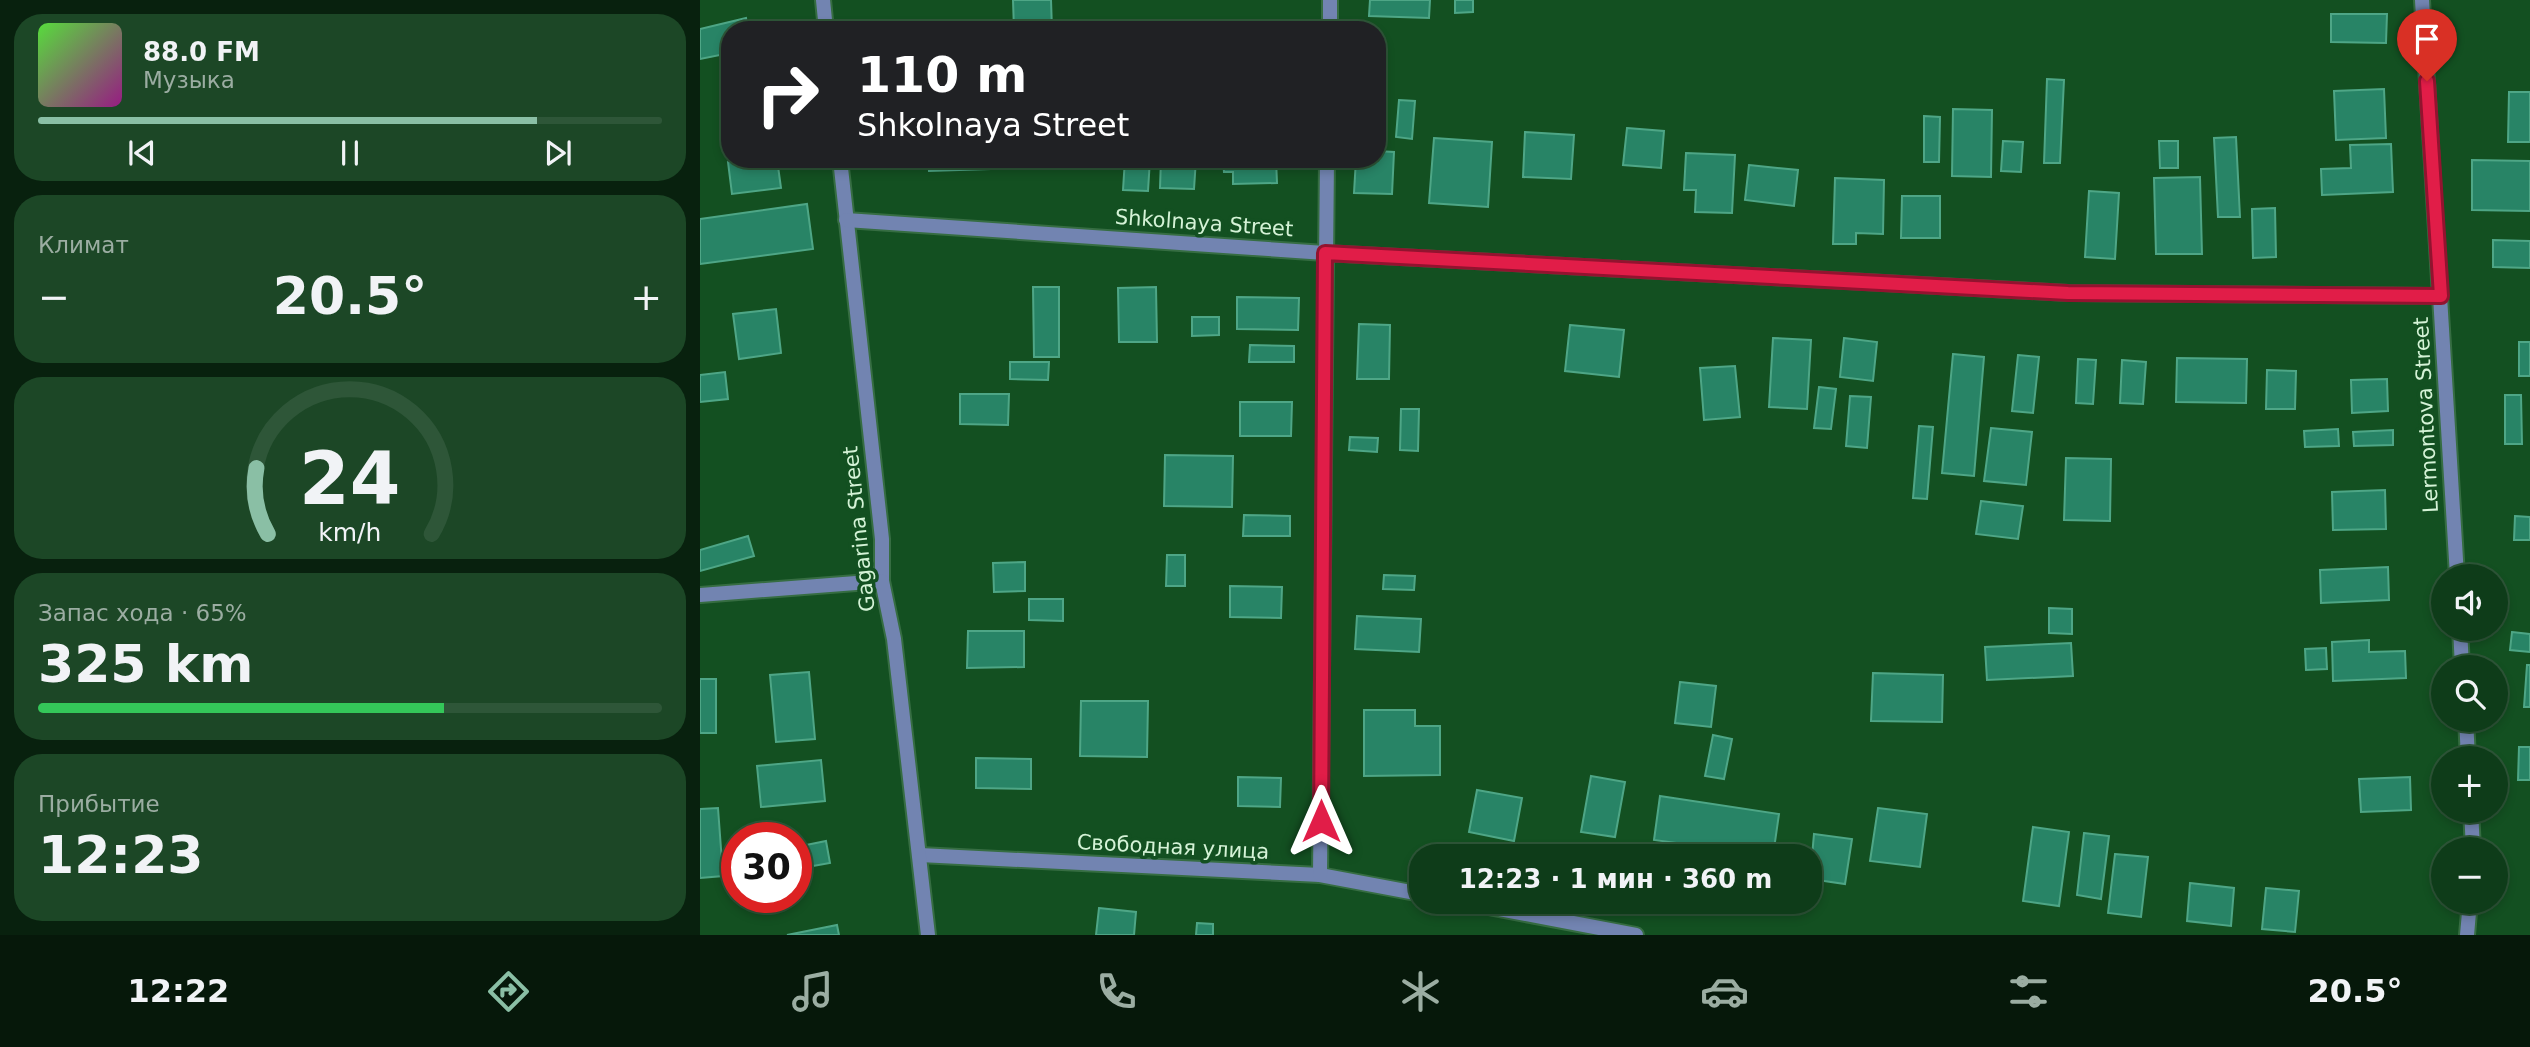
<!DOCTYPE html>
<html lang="ru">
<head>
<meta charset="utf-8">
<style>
  body { margin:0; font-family:"DejaVu Sans",sans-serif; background:#1c4726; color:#f1f3f6; height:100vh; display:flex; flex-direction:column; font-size:26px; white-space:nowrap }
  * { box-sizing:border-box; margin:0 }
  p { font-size:23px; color:#9bada2 }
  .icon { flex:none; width:38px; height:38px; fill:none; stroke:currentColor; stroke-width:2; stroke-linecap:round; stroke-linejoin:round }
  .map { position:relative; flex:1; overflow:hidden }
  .side { display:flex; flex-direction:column; gap:14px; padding:14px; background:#08210e; width:700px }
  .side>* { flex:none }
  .guide { position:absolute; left:21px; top:21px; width:665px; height:147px; border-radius:28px; box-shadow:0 4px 10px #0003,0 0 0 2px #2e5638; background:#202124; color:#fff; overflow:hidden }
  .buttons { position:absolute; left:1731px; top:564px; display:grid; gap:14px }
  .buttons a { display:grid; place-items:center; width:77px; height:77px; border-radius:50%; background:#0e3c19; box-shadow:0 4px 10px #0003,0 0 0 2px #2e5638; font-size:35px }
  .speed { position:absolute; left:21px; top:822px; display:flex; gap:14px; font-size:35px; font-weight:700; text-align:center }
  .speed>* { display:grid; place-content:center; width:91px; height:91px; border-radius:50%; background:#0e3c19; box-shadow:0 4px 10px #0003,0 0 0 2px #2e5638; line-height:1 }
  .speed .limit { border:10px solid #d22; background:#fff; color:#111 }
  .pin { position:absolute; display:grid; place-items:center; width:60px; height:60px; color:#fff; margin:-72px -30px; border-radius:50% 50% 50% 0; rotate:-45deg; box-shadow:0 0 7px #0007 }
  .pin .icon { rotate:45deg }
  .me { position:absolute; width:77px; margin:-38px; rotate:0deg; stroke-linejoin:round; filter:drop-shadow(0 0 5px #0008) }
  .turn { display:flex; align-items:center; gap:24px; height:147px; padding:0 21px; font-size:32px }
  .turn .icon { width:91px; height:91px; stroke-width:2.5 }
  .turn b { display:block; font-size:49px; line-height:60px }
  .big { font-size:52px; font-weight:700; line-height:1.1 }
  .side .card { flex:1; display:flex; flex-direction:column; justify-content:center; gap:10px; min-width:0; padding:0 24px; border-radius:28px; background:#1c4726 }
  .side .dial { align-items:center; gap:0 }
  .dial svg { height:182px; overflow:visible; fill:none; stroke:#2e5638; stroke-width:7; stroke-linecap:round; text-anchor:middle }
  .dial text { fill:#f1f3f6; stroke:none }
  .song { display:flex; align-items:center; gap:21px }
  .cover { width:84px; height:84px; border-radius:10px; background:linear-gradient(135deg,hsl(110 70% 55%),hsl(310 70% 35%)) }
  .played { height:7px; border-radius:4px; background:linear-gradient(90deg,#8abfa5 80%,#2e5638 80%) }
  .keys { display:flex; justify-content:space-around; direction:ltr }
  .heat { display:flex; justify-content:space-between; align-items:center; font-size:38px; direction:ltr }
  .charge { height:10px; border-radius:5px; background:linear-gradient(90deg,#34c759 65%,#2e5638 0) }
  .trip { position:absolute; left:709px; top:844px; width:413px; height:70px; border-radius:28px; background:#0e3c19; box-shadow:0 4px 10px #0003,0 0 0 2px #2e5638; font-weight:700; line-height:70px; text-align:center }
  .dock { display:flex; height:112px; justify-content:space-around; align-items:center; background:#06180a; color:#9bada2 }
  .dock .icon { width:49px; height:49px }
  .dock .on { color:#8abfa5 }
  .dock b { font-size:32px; color:#f1f3f6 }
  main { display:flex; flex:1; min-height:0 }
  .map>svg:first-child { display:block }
  .building { fill:#288466; stroke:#4ea686; stroke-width:2 }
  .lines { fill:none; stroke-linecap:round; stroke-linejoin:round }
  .minor-casing { stroke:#366d42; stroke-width:18 }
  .tertiary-casing { stroke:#366d42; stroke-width:18 }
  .minor { stroke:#7284b1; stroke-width:14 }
  .tertiary { stroke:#7284b1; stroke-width:14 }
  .route-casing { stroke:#92132f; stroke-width:18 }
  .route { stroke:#e11d48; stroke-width:12 }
  .labels { text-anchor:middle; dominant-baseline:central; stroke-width:7; stroke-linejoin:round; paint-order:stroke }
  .street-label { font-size:21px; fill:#d5f3d7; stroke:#135021 }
</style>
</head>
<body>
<main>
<section class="side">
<div class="card">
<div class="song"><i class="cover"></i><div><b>88.0 FM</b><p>Музыка</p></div></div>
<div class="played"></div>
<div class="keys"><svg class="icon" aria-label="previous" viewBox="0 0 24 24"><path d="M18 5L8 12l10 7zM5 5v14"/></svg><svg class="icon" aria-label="pause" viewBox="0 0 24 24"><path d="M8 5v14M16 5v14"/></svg><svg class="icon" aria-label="next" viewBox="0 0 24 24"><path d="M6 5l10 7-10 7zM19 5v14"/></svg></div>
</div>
<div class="card"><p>Климат</p>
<div class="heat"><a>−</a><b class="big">20.5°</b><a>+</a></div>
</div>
<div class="card dial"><svg viewBox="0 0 100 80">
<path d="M14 69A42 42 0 1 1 86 69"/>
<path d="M14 69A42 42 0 0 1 9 40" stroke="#8abfa5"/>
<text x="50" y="56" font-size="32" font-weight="700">24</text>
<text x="50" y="72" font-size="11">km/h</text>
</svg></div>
<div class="card"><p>Запас хода · 65%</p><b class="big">325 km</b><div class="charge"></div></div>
<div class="card"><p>Прибытие</p><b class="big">12:23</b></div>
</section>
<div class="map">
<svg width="1830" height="935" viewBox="0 0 1830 935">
  <rect width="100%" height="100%" fill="#135021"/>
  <g class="building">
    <path d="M313 0H351L352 30H314Z"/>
    <path d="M670 0H730L729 18 669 16Z"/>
    <path d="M755 0H773V12L755 13Z"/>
    <path d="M1631 14H1687L1686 43 1631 42Z"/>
    <path d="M46 18 48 30H30V53L0 59V29Z"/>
    <path d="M1347 79 1364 80 1360 163H1344Z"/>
    <path d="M1684 89 1686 138 1636 140 1634 91Z"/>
    <path d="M1809 92H1830V142H1808Z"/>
    <path d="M699 100 715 101 712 139 696 137Z"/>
    <path d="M1253 109 1292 110 1291 177 1252 176Z"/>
    <path d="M1224 116 1240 117 1239 162H1224Z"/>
    <path d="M927 128 964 131 961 168 923 165Z"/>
    <path d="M825 132 874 135 871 179 823 177Z"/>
    <path d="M1536 137 1540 217H1518L1514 138Z"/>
    <path d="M734 138 792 142 788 207 729 203Z"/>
    <path d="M1303 141 1323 142 1321 172 1301 171Z"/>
    <path d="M1459 141H1478V168H1460Z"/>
    <path d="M1691 144 1693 192 1622 195 1621 169 1651 168 1650 145Z"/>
    <path d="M677 151 694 152 692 194 654 193 656 159H677Z"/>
    <path d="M986 153 1035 155 1032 213 995 212 996 190H984Z"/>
    <path d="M46 159H77L81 188 32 194 28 162Z"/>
    <path d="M228 159H289L290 169 229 171Z"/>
    <path d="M425 159H450L448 191 423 190Z"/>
    <path d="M461 159H496L494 189 460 188Z"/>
    <path d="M523 159H576L577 183 533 184V172H524Z"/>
    <path d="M1772 160 1830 161V211L1772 210Z"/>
    <path d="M1049 165 1098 170 1094 206 1045 200Z"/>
    <path d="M1500 177 1502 254H1456L1454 178Z"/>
    <path d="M1135 178 1184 180 1183 234 1156 233V244H1133Z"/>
    <path d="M1389 191 1419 193 1415 259 1385 257Z"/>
    <path d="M1202 196H1240V238H1201Z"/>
    <path d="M107 204 113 249 0 264V219Z"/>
    <path d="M1575 208 1576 257 1553 258 1552 209Z"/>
    <path d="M1793 240 1830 241V268L1793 267Z"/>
    <path d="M333 287H359V357H334Z"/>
    <path d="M456 287 457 342H419L418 288Z"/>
    <path d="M537 297 599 298 598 330 537 329Z"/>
    <path d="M76 309 81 353 39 359 33 314Z"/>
    <path d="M492 317H519V335L492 336Z"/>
    <path d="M659 324 690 325 689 379H657Z"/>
    <path d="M870 325 924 330 919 377 865 371Z"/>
    <path d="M1073 338 1111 340 1107 409 1069 407Z"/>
    <path d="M1144 338 1177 342 1173 381 1140 377Z"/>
    <rect x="1819" y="342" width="11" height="34"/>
    <path d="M550 345 594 346V362H549Z"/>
    <path d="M1253 354 1284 357 1274 476 1242 473Z"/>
    <path d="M1318 355 1339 357 1333 413 1312 411Z"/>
    <path d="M1477 358 1547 359 1546 403 1476 402Z"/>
    <path d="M1378 359 1396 360 1393 404 1376 403Z"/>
    <path d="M1422 360 1446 362 1443 404 1420 403Z"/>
    <path d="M310 362H349L348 380 310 379Z"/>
    <path d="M1035 366 1040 417 1004 420 1000 368Z"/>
    <path d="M1567 370 1596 371 1595 409H1566Z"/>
    <path d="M25 372 28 399 0 402V375Z"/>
    <path d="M1687 379 1688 411 1652 413 1651 380Z"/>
    <path d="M1119 387 1136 389 1131 429 1114 428Z"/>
    <path d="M260 394H309L308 425 260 424Z"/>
    <path d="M1805 395H1821L1822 444H1805Z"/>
    <path d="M1150 396 1171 397 1167 448 1146 446Z"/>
    <path d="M540 402H592L591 436H540Z"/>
    <path d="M701 409H719L718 451 700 450Z"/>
    <path d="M1219 426 1233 427 1227 499 1213 498Z"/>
    <path d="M1291 428 1332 432 1326 485 1284 481Z"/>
    <path d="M1638 429 1639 446 1605 447 1604 431Z"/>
    <path d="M1693 430V445L1654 446 1653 432Z"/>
    <path d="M650 437 678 438 677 452 649 450Z"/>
    <path d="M465 455 533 456 532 507 464 506Z"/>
    <path d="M1366 458 1411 459 1410 521 1364 520Z"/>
    <path d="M1685 490 1686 529 1633 530 1632 492Z"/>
    <path d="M1281 501 1323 506 1318 539 1276 534Z"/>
    <path d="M544 515 590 516V536H543Z"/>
    <path d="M1815 516 1830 517V540H1814Z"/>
    <path d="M48 536 54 556 0 571V550Z"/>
    <path d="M467 555H485V586H466Z"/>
    <path d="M325 562V591L294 592 293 563Z"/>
    <path d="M1688 567 1689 600 1621 603 1620 570Z"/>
    <path d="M684 575 715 576 714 590 683 589Z"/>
    <path d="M530 586 582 587 581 618 530 617Z"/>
    <path d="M329 599H363V621L329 620Z"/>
    <path d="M1349 608 1372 609V634L1349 633Z"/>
    <path d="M657 616 721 619 719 652 655 649Z"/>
    <path d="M268 631H324V667L267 668Z"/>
    <path d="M1812 632 1830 634V652L1810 650Z"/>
    <path d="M1669 640V652L1705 651 1706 678 1633 681 1632 642Z"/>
    <path d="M1371 643 1373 676 1287 680 1285 647Z"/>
    <path d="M1626 648 1627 669 1606 670 1605 649Z"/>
    <path d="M1827 665H1830V707H1824Z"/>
    <path d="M109 672 115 739 76 742 70 675Z"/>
    <path d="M1173 673 1243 675 1242 722 1171 721Z"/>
    <rect x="0" y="679" width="16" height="54"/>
    <path d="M980 682 1016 686 1011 727 975 723Z"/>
    <path d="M381 701H448L447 757 380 756Z"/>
    <path d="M664 710H715V726H740V775L664 776Z"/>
    <path d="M1013 735 1032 739 1024 779 1005 776Z"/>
    <path d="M1819 747H1830V780H1818Z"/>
    <path d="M276 758 331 759V789L276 788Z"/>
    <path d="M121 760 125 801 61 807 57 766Z"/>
    <path d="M891 776 925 782 915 837 881 832Z"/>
    <path d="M538 777 581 778 580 807 538 806Z"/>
    <path d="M1710 777 1711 810 1661 812 1659 779Z"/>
    <path d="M777 790 822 798 814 841 769 832Z"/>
    <path d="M960 796 1079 814 1073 856 954 840Z"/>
    <path d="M18 808 23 876 0 878V809Z"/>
    <path d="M1178 808 1227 814 1220 867 1170 861Z"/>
    <path d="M1333 827 1369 832 1359 906 1323 901Z"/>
    <path d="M1384 833 1409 836 1401 899 1377 895Z"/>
    <path d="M1114 834 1152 839 1145 884 1110 879Z"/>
    <path d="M126 841 130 863 96 869V847Z"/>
    <path d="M1415 854 1448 857 1441 917 1408 913Z"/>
    <path d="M1490 883 1534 888 1531 926 1487 921Z"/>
    <path d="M1566 888 1599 891 1595 932 1562 929Z"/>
    <path d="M399 908 436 912 434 935H396Z"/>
    <path d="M497 923 513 924V935H496Z"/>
    <path d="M137 925 139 935H87Z"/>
  </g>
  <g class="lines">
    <defs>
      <g id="minor">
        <path d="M123 0 126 30"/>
        <path d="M1722 0 1757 576"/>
        <path d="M630 30V0"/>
        <path d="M140 159 182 539V581"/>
        <path d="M146 220 625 253 1369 293 1740 296"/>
        <path d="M1760 628 1762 667"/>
        <path d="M1766 719 1768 758"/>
        <path d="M1771 810 1773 849"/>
        <path d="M220 855 620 875 721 894"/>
        <path d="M620 875 627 159"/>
        <path d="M757 901 936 935"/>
        <path d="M1767 935 1770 901"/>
      </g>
      <path id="tertiary" d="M0 595 182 581 194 639 228 935"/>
    </defs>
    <use href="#minor" class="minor-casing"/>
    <use href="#tertiary" class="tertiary-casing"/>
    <use href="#minor" class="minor"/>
    <use href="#tertiary" class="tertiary"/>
  </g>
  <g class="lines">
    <defs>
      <path id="route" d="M621 821 625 253 1368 293 1741 296 1727 81"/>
    </defs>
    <use href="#route" class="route-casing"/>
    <use href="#route" class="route"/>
  </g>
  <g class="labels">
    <g class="street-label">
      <text transform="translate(504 223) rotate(4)">Shkolnaya Street</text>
      <text transform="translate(1726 415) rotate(-93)">Lermontova Street</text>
      <text transform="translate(159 529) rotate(-96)">Gagarina Street</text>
      <text transform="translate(473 847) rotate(3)">Свободная улица</text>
    </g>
  </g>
</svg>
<div class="buttons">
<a><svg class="icon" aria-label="sound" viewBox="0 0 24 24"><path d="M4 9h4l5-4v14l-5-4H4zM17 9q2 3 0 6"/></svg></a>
<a><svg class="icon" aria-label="search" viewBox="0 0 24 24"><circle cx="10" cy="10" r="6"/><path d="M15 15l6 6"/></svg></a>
<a>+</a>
<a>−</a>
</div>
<div class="speed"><div class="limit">30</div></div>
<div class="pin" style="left:1727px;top:81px;background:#d93025"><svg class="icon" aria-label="arrive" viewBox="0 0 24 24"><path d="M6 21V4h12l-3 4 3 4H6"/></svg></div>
<svg class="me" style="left:621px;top:821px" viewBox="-20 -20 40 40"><path d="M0-17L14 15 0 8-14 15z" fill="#e11d48" stroke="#fff" stroke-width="4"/></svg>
<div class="trip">12:23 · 1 мин · 360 m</div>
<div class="guide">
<div class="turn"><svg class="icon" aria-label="right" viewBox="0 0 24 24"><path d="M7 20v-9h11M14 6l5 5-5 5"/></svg><div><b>110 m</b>Shkolnaya Street</div></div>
</div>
</div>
</main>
<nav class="dock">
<b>12:22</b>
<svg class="icon on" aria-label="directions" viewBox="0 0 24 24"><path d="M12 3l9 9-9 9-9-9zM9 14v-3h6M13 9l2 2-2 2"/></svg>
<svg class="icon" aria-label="music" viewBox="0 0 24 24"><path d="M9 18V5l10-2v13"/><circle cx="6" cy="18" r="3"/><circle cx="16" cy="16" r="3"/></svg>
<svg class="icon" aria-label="phone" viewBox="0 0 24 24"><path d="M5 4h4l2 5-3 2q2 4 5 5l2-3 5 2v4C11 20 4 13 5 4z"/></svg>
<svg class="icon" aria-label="climate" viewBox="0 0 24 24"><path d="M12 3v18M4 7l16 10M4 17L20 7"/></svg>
<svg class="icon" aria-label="car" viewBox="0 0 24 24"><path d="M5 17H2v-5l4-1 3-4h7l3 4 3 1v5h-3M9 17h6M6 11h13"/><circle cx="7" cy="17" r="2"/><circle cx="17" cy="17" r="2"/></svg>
<svg class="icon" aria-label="filters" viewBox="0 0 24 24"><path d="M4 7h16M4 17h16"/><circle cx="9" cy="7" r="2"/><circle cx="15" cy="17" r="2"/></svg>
<b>20.5°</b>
</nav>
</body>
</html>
